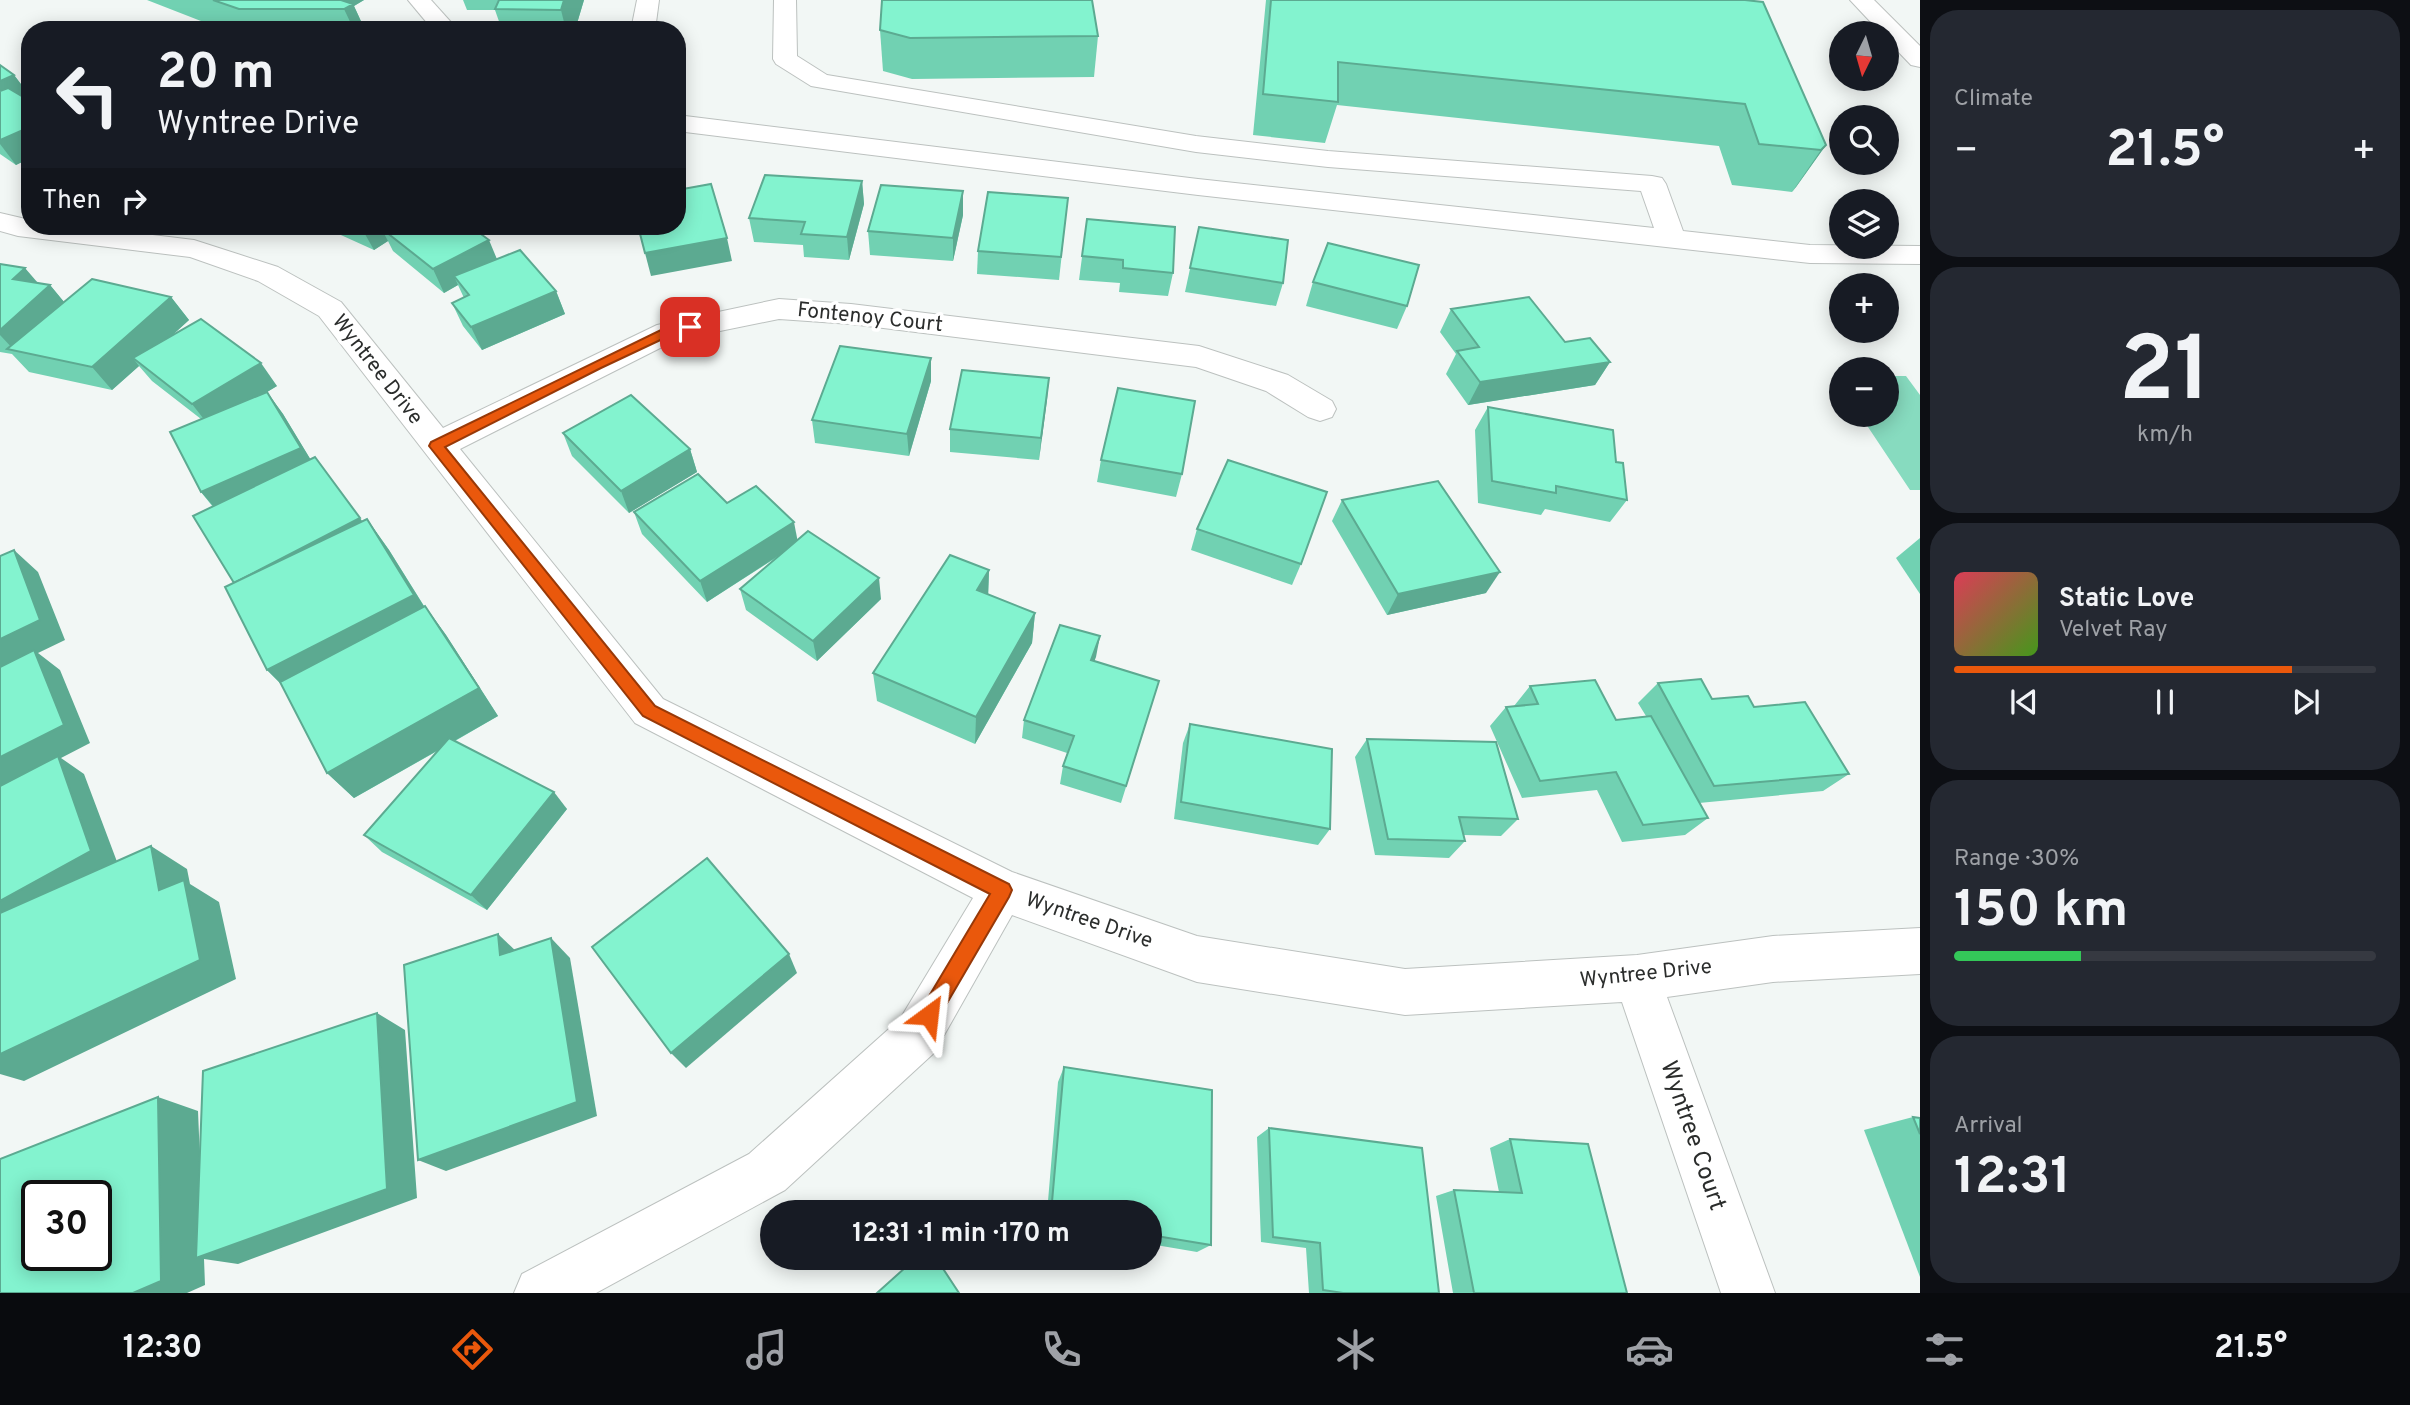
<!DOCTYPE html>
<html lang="en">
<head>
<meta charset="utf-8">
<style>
  body { margin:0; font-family:Overpass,sans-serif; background:#242831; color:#f1f3f6; height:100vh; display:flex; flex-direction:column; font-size:26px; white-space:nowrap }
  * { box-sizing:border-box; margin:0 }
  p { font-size:23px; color:#9ea1a6 }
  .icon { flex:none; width:38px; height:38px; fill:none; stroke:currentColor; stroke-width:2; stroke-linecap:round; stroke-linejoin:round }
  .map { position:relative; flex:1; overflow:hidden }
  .details { display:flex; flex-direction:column; gap:10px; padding:10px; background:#0d0f14; width:490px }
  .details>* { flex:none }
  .guide { position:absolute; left:21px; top:21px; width:665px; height:214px; border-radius:28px; box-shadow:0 4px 18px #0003; background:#171b24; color:#f1f3f6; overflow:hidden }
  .needle { width:46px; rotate:185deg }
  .fabs { position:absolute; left:1829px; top:21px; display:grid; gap:14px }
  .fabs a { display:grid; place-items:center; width:70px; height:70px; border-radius:50%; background:#171b24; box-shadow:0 4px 18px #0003; font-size:35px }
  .speed { position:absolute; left:21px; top:1180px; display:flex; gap:14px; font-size:35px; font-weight:700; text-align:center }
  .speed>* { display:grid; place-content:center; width:91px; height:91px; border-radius:50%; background:#171b24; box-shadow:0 4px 18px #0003; line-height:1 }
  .speed .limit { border:4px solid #111; border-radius:10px; background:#fff; color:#111 }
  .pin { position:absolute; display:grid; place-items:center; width:60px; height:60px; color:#fff; margin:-30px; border-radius:14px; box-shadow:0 4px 10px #0006 }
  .me { position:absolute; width:77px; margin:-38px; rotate:30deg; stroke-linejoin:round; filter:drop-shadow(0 0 5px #0008) }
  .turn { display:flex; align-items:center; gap:24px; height:147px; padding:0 21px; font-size:32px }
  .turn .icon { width:91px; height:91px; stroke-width:2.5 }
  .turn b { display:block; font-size:49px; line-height:60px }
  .then { display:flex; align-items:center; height:66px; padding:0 21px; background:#0003; gap:14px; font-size:26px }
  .big { font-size:52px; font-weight:700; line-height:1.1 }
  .details .card { flex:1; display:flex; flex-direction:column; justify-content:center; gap:10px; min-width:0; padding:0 24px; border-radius:28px; background:#242831 }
  .details .dial { align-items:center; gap:0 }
  .dial b { font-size:91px; line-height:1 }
  .song { display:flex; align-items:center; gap:21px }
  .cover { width:84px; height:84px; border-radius:10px; background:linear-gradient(135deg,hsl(350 70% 55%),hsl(100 70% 35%)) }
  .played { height:7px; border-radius:4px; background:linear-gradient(90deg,#ea580c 80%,#363941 80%) }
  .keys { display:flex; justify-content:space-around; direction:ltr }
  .heat { display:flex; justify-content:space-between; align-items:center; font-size:38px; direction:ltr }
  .charge { height:10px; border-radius:5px; background:linear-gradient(90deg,#34c759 30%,#363941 0) }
  .trip { position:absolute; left:760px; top:1200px; width:402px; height:70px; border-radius:35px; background:#171b24; box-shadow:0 4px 18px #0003; font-weight:700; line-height:70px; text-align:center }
  .menu { display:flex; height:112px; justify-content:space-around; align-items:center; background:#090b0e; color:#9ea1a6 }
  .menu .icon { width:49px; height:49px }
  .menu .selected { color:#ea580c }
  .menu b { font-size:32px; color:#f1f3f6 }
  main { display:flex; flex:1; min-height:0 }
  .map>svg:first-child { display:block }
  .green { fill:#87dbbf }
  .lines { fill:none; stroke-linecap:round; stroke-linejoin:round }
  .minor-casing { stroke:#bcc1bf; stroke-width:2 }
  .minor { fill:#fff; fill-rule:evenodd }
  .wall { fill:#71d1b2 }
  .shaded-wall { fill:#5caa91 }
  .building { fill:#83f3cf; stroke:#5caa91; stroke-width:2; fill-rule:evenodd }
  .route { fill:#ea580c; stroke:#983908; stroke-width:2 }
  .labels { text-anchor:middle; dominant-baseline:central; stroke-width:7; stroke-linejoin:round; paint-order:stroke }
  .street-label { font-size:21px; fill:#2b2d2c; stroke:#fff }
  .near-street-label { font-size:24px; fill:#2b2d2c; stroke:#fff }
</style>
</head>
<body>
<main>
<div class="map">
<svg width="1920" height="1293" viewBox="0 0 1920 1293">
  <rect width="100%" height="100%" fill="#f2f7f5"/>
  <path class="green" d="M1887 376H1906L1920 395V490H1910L1860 415H1886Z"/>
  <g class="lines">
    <defs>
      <g id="minor">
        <path d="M408 0H431L458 30H433Z"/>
        <path d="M637 0H659L655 30H631Z"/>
        <path d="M774 0H796L797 56 827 75 1196 136 1328 151 1652 176 1662 178 1666 184 1683 231 1810 245 1920 246V264L1810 263 1198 195 677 131V115L1198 179 1654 228 1641 191 1328 167 1196 152 811 86 776 64 773 59Z"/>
        <path d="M1850 0H1874L1920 46V67L1911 65 1886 39V33H1881Z"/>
        <path d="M0 213 30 220V226H78L194 240 278 267 341 302 443 428 657 325 779 299 851 304 1199 346 1288 375 1332 401 1336 409 1332 417 1320 421 1308 417 1266 391 1196 367 851 324 779 319 676 340 460 449 663 699 1012 872 1197 936 1405 969 1637 955 1773 936 1920 928V974L1773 982 1667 997 1775 1293H1721L1622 1002 1405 1015 1197 982 1012 915 934 1053 785 1190 596 1293H514L522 1274 749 1154 900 1019 973 898 635 723 319 316 258 281 190 257 18 236 0 231Z"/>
      </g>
    </defs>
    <use href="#minor" class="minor-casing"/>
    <use href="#minor" class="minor"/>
  </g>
  <g class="wall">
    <path d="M147 0H364L354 6 365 30H224Z"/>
    <path d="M463 0H584L575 30H502L495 10H467Z"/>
    <path d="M1266 0H1745L1826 145 1796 187 1792 192 1732 185 1719 146 1337 105 1325 143 1253 135Z"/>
    <path d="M880 30 1098 36 1094 77 912 79 883 71Z"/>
    <path d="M0 65 14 75 30 96V99L28 100 30 101V158L16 165 0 154Z"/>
    <path d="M862 181 864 204 849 260 804 257 803 245 754 242 749 218Z"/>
    <path d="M1068 198 1059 280 977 274 978 251Z"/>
    <path d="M963 215 953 261 870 255 868 231Z"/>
    <path d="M1087 219 1173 273 1168 296 1119 292 1120 283 1079 280Z"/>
    <path d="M321 226H470L497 259 556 291 565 314 482 350 463 326 452 303 464 298 458 285 444 293 393 251 388 241 374 250Z"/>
    <path d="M1199 227 1283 283 1276 306 1185 292Z"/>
    <path d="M0 264 38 283 50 285 64 302 171 297 189 320 171 336 277 386 267 392 283 414 310 459 362 522 367 519 389 550 424 606H425L446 635 498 716 455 741 567 809 487 910 382 852 364 835 439 750 354 798 327 773 281 684 267 670 234 583 213 507 201 492V419L152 381 139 366 112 390 29 372 12 354 0 352Z"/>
    <path d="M1313 282 1407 306 1397 329 1306 306Z"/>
    <path d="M1451 309 1565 342 1610 362 1595 385 1468 405 1446 374 1456 354 1440 332Z"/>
    <path d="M931 358V381L909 456 815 443 812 420Z"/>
    <path d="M1049 378 1039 460 950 452V429Z"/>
    <path d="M1488 407 1616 462 1627 500 1610 522 1545 509 1541 515 1478 503 1475 430Z"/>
    <path d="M563 433 690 449 697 472 629 513 572 456Z"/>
    <path d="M1101 460 1182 474 1176 497 1097 482Z"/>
    <path d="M1342 500 1486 593 1387 615 1332 521Z"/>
    <path d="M727 503 797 540 881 599 817 661 746 610 740 589 779 556 707 602 642 534 634 512Z"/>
    <path d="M1197 529 1301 564 1292 585 1191 550Z"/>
    <path d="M1920 538V594L1896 558Z"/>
    <path d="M989 570 988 595 1035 613 1032 643 975 744 877 701 873 673Z"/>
    <path d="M1100 636 1094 661 1159 681 1121 803 1060 784 1063 766 1067 753 1022 738 1024 720Z"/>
    <path d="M1658 683 1712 699 1754 707 1849 774 1823 791 1699 803 1708 818 1685 835 1622 842 1597 790 1522 798 1490 726 1506 707 1514 706 1530 686 1616 720 1646 716 1638 703Z"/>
    <path d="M1190 724 1330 829 1318 845 1174 819 1183 743Z"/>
    <path d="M1367 739 1518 819 1501 836 1464 835 1465 841 1449 858 1375 855 1355 757Z"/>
    <path d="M1064 1067 1211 1245 1197 1252 1150 1244V1213H1047L1058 1082Z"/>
    <path d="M1913 1117 1920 1118V1277L1864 1130Z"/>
    <path d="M1269 1128 1439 1293H1309L1306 1248 1261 1242 1257 1137Z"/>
    <path d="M1510 1139 1627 1293H1453L1436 1196 1454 1190 1499 1192 1490 1148Z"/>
  </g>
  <g class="shaded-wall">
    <path d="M315 0H364L354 6 365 30H354L344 9Z"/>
    <path d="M564 0H584L575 30H566L561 10Z"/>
    <path d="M14 75 30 96V99L0 111V81Z"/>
    <path d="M30 127V158L16 165 0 144V140Z"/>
    <path d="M1826 145 1796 187 1792 192 1821 150Z"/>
    <path d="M862 181 864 204 849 260 847 237Z"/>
    <path d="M963 191V215L953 261V238Z"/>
    <path d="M363 226H411L381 228 388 241 374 250 361 227Z"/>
    <path d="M727 238 732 261 651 276 645 253Z"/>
    <path d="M489 240 499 264 454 276 458 285 444 293 433 269Z"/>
    <path d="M25 268 44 290 50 285 69 308 15 351 0 335V330L13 279Z"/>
    <path d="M556 291 565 314 482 350 471 327Z"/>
    <path d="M171 297 189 320 141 364 133 358 139 366 112 390 92 367Z"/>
    <path d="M931 358V381L909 456 907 434Z"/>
    <path d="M1610 362 1595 385 1468 405 1480 382Z"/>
    <path d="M261 363 277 386 267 392 283 414 317 470 220 514 201 492 210 427 192 404Z"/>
    <path d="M1049 378 1047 400 1039 460 1041 438Z"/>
    <path d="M690 449 697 472 629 513 621 491Z"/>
    <path d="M360 518 375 540 234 583Z"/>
    <path d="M367 519 389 550 435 624 295 698 267 670Z"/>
    <path d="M794 522 798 543 707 602 700 581Z"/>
    <path d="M14 550 38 572 65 640 38 653 60 670 90 743 61 758 84 774 119 867 0 927V639Z"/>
    <path d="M989 570 988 600 977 590Z"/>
    <path d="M1500 572 1486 593 1387 615 1398 594Z"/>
    <path d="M879 578 881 599 817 661 813 641Z"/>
    <path d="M425 606 446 635 498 716 354 798 327 773Z"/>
    <path d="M1035 613 1032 643 975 744 976 717Z"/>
    <path d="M1100 636 1096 657 1087 680 1091 660Z"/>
    <path d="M554 792 567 809 487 910 471 895Z"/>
    <path d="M151 846 187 869 190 884 219 902 236 979 24 1081 0 1074V1054L159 890Z"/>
    <path d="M498 934 519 954 500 955Z"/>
    <path d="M551 938 570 958 597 1116 446 1171 418 1160Z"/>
    <path d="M789 954 797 973 686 1068 671 1053Z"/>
    <path d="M377 1013 405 1030 417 1198 238 1264 204 1259 205 1285 187 1293H133L158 1097 198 1111 204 1256Z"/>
  </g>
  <g class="building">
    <path d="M213 0H341L353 4 344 9H239Z"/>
    <path d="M499 0H564L561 10 495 9Z"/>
    <path d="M882 0H1092L1098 36 910 38 880 30Z"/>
    <path d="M1271 0H1745L1763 2 1826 145 1821 150 1759 144 1745 104 1338 62V102L1263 94Z"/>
    <path d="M0 65 14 75 0 81Z"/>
    <path d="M8 88 30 101V127L0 140V91Z"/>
    <path d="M765 175 862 181 847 237 801 234 805 222 749 218Z"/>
    <path d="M711 184 727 238 645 253 638 226H677V190Z"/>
    <path d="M881 185 963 191 953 238 868 231Z"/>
    <path d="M988 192 1068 198 1061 257 978 251Z"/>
    <path d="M1087 219 1175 227 1173 273 1123 268V260L1082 256Z"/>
    <path d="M384 226H470L489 240 433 269 381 228Z"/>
    <path d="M1199 227 1288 240 1283 283 1190 268Z"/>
    <path d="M1328 243 1419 265 1407 306 1313 282Z"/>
    <path d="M520 250 556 291 471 327 452 303 469 295 454 276Z"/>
    <path d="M0 264 25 268 13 279 50 285 0 330Z"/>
    <path d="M92 279 171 297 92 367 7 349Z"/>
    <path d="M1529 297 1565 342 1590 338 1610 362 1480 382 1457 351 1479 347 1451 309Z"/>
    <path d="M201 319 261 363 192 404 133 358Z"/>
    <path d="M840 346 931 358 907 434 812 420Z"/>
    <path d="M962 370 1049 378 1041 438 950 429Z"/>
    <path d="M1118 388 1195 401 1182 474 1101 460Z"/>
    <path d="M267 392 301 448 201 492 170 432Z"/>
    <path d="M631 395 690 449 621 491 563 433Z"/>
    <path d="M1488 407 1613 430 1616 462 1623 463 1627 500 1556 486V493L1492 481Z"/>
    <path d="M315 457 360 518 234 583 193 516Z"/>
    <path d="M1228 460 1327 492 1301 564 1197 529Z"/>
    <path d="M698 474 727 503 756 486 794 522 700 581 634 512Z"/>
    <path d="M1438 481 1500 572 1398 594 1342 500Z"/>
    <path d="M367 519 414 595 267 670 225 587Z"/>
    <path d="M808 531 879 578 813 641 740 589Z"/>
    <path d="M14 550 40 620 0 639V556Z"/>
    <path d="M950 555 989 570 977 590 1035 613 976 717 873 673Z"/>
    <path d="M425 606 479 688 327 773 280 682Z"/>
    <path d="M1060 625 1100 636 1091 660 1159 681 1126 786 1063 766 1074 736 1024 720Z"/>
    <path d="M34 650 64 725 0 757V667Z"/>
    <path d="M1701 679 1712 699 1748 696 1754 707 1805 702 1849 774 1714 786 1658 683Z"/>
    <path d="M1595 680 1616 720 1651 716 1708 818 1643 825 1616 772 1540 781 1506 707 1538 704 1530 686Z"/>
    <path d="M1190 724 1332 749 1330 829 1181 802Z"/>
    <path d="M449 738 554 792 471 895 364 835Z"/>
    <path d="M1367 739 1496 742 1518 819 1459 817 1465 841 1388 839Z"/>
    <path d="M58 756 91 851 0 901V786Z"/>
    <path d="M151 846 159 890 184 880 200 960 0 1054V913Z"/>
    <path d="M707 858 789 954 671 1053 592 947Z"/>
    <path d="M498 934 500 955 551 938 577 1102 418 1160 404 965Z"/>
    <path d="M377 1013 387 1189 196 1258 203 1071Z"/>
    <path d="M1064 1067 1212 1090 1211 1245 1150 1235V1213H1051Z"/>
    <path d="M158 1097 161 1281 133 1293H0V1159ZM37 1195H96V1255H37Z"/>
    <path d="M1913 1117 1920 1118V1134Z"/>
    <path d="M1269 1128 1422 1148 1439 1293H1343L1323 1290 1320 1243 1273 1237Z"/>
    <path d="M1510 1139 1588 1144 1627 1293H1474L1454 1190 1522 1193Z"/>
    <path d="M916 1258H936L959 1293H877Z"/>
  </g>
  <path class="route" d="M690 323 695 324V330L671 335 601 368 445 447 655 706 1009 884 1012 890 1009 897 936 1022 929 1025 922 1022 920 1015 922 1008 990 894 643 716 429 446 431 442 663 329Z"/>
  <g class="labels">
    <g class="street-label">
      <text transform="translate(870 318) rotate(6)">Fontenoy Court</text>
      <text transform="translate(377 370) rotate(52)">Wyntree Drive</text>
      <text transform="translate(1089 921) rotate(19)">Wyntree Drive</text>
      <text transform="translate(1646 974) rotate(-6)">Wyntree Drive</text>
    </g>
    <g class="near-street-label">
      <text transform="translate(1692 1136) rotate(71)">Wyntree Court</text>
    </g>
  </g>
</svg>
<div class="fabs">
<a><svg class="needle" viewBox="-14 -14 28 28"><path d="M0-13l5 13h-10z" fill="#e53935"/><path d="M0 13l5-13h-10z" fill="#9ea1a6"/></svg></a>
<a><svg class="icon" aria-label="search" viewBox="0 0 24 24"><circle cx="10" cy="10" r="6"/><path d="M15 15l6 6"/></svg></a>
<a><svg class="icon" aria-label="layers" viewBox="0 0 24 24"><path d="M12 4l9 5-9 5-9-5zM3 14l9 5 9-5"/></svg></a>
<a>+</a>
<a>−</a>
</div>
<div class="speed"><div class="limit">30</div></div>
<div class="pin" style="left:690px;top:327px;background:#d93025"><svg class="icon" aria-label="arrive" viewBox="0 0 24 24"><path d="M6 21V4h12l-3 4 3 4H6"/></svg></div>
<svg class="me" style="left:929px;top:1015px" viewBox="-20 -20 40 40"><path d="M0-17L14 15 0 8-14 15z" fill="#ea580c" stroke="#fff" stroke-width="4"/></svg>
<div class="trip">12:31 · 1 min · 170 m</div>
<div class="guide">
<div class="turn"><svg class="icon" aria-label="left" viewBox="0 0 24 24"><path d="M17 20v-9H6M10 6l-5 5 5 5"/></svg><div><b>20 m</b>Wyntree Drive</div></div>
<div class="then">Then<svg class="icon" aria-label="right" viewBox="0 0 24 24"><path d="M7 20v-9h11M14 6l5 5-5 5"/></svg></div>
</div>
</div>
<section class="details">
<div class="card"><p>Climate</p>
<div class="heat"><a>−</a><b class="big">21.5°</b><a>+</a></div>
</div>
<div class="card dial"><b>21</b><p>km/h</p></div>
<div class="card">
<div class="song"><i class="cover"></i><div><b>Static Love</b><p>Velvet Ray</p></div></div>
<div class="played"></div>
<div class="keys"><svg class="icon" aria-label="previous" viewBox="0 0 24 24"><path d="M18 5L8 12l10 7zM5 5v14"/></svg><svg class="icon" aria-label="pause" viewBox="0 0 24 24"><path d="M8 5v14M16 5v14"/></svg><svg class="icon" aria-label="next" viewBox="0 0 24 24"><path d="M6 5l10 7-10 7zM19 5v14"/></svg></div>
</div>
<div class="card"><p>Range · 30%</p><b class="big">150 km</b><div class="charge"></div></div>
<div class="card"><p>Arrival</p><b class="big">12:31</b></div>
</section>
</main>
<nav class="menu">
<b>12:30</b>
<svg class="icon selected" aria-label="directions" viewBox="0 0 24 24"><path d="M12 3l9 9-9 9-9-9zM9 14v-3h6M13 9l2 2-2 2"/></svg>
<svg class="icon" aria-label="music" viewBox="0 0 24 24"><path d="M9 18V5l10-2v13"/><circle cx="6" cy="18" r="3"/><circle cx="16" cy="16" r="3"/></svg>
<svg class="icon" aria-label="phone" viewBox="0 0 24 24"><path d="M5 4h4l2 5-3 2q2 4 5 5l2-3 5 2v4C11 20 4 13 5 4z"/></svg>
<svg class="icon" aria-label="climate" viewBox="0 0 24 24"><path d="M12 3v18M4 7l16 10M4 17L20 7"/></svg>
<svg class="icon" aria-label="car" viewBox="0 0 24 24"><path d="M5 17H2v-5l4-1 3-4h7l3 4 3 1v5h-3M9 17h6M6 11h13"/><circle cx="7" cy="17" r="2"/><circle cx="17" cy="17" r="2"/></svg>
<svg class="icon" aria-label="filters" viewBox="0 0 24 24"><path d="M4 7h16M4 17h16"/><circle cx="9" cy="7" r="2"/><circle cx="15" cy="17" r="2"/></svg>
<b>21.5°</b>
</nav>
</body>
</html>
